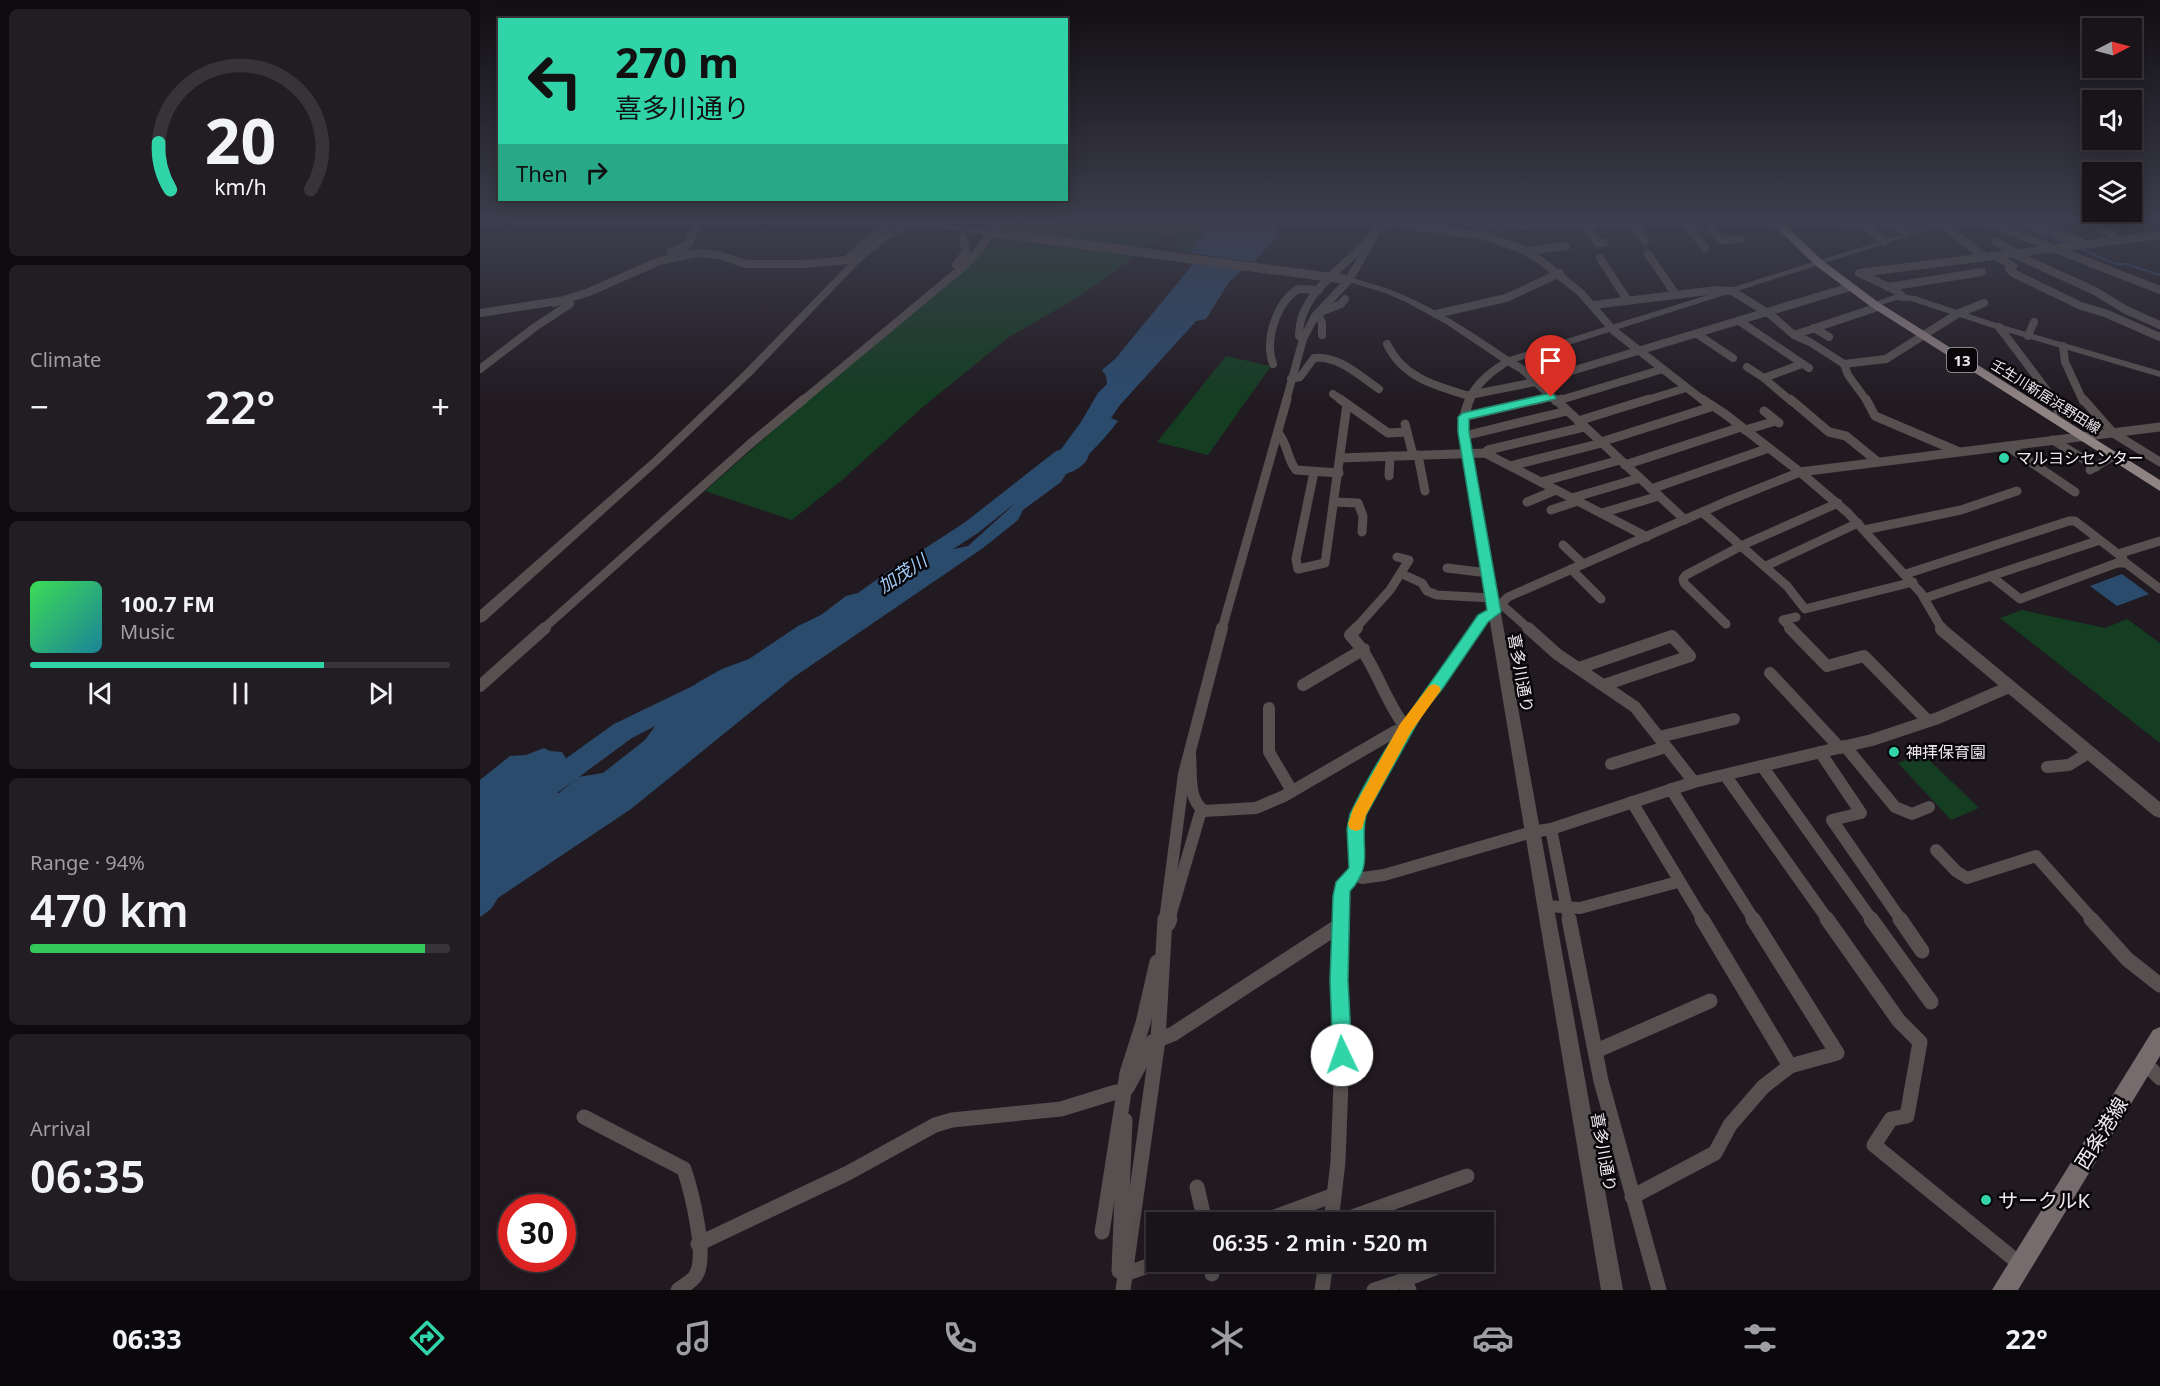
<!DOCTYPE html>
<html lang="en">
<head>
<meta charset="utf-8">
<style>
  body { margin:0; font-family:"Noto Sans","Noto Sans JP",sans-serif; background:#221d22; color:#f1f3f6; height:100vh; display:flex; flex-direction:column; font-size:22px; white-space:nowrap }
  * { box-sizing:border-box; margin:0 }
  p { font-size:20px; color:#9f9ea2 }
  .icon { flex:none; width:33px; height:33px; fill:none; stroke:currentColor; stroke-width:2; stroke-linecap:round; stroke-linejoin:round }
  .map { position:relative; flex:1; overflow:hidden }
  .panel { display:flex; flex-direction:column; gap:9px; padding:9px; background:#0e0b0e; width:480px }
  .panel>* { flex:none }
  .top-card { position:absolute; left:18px; top:18px; width:570px; height:183px; border-radius:0px; box-shadow:0 3px 15px #0003,0 0 0 2px #373338; background:#31d4a9; color:#111; overflow:hidden }
  .needle { width:39px; rotate:84deg }
  .fabs { position:absolute; left:1602px; top:18px; display:grid; gap:12px }
  .fabs a { display:grid; place-items:center; width:60px; height:60px; border-radius:0px; background:#191419; box-shadow:0 3px 15px #0003,0 0 0 2px #373338; font-size:30px }
  .speed { position:absolute; left:18px; top:1194px; display:flex; gap:12px; font-size:30px; font-weight:700; text-align:center }
  .speed>* { display:grid; place-content:center; width:78px; height:78px; border-radius:50%; background:#191419; box-shadow:0 3px 15px #0003,0 0 0 2px #373338; line-height:1 }
  .speed .limit { border:9px solid #d22; background:#fff; color:#111 }
  .pin { position:absolute; display:grid; place-items:center; width:51px; height:51px; color:#fff; margin:-62px -26px; border-radius:50% 50% 50% 0; rotate:-45deg; box-shadow:0 0 6px #0007 }
  .pin .icon { rotate:45deg }
  .me { position:absolute; width:66px; margin:-33px; rotate:357deg; stroke-linejoin:round; filter:drop-shadow(0 0 4px #0008) }
  .turn { display:flex; align-items:center; gap:21px; height:126px; padding:0 18px; font-size:27px }
  .turn .icon { width:78px; height:78px; stroke-width:2.5 }
  .turn b { display:block; font-size:42px; line-height:51px }
  .then { display:flex; align-items:center; height:57px; padding:0 18px; background:#0003; gap:12px; font-size:22px }
  .big { font-size:45px; font-weight:600; line-height:1.1 }
  .panel .card { flex:1; display:flex; flex-direction:column; justify-content:center; gap:9px; min-width:0; padding:0 21px; border-radius:9px; background:#221d22 }
  .panel .dial { align-items:center; gap:0 }
  .dial svg { height:156px; overflow:visible; fill:none; stroke:#373338; stroke-width:7; stroke-linecap:round; text-anchor:middle }
  .dial text { fill:#f1f3f6; stroke:none }
  .song { display:flex; align-items:center; gap:18px }
  .cover { width:72px; height:72px; border-radius:9px; background:linear-gradient(135deg,hsl(130 70% 55%),hsl(190 70% 35%)) }
  .played { height:6px; border-radius:3px; background:linear-gradient(90deg,#31d4a9 70%,#373338 70%) }
  .keys { display:flex; justify-content:space-around; direction:ltr }
  .heat { display:flex; justify-content:space-between; align-items:center; font-size:33px; direction:ltr }
  .charge { height:9px; border-radius:4px; background:linear-gradient(90deg,#34c759 94%,#373338 0) }
  .trip { position:absolute; left:666px; top:1212px; width:348px; height:60px; border-radius:0px; background:#191419; box-shadow:0 3px 15px #0003,0 0 0 2px #373338; font-weight:600; line-height:60px; text-align:center }
  .tabs { display:flex; height:96px; justify-content:space-around; align-items:center; background:#0a080a; color:#9f9ea2 }
  .tabs .icon { width:42px; height:42px }
  .tabs .current { color:#31d4a9 }
  .tabs b { font-size:27px; color:#f1f3f6 }
  main { display:flex; flex:1; min-height:0 }
  .map>svg:first-child { display:block }
  .green { fill:#143d22 }
  .water { fill:#2b4b6d }
  .lines { fill:none; stroke-linecap:round; stroke-linejoin:round }
  .stream { stroke:#2b4b6d; stroke-width:2 }
  .river { fill:#2b4b6d; fill-rule:evenodd }
  .minor-far3 { stroke:#565050; stroke-width:8 }
  .minor-far2 { stroke:#565050; stroke-width:9 }
  .minor-far1 { stroke:#565050; stroke-width:12 }
  .minor { stroke:#565050; stroke-width:15 }
  .tertiary { fill:#565050; fill-rule:evenodd }
  .secondary { fill:#766c6d; fill-rule:evenodd }
  .primary { fill:#908383; fill-rule:evenodd }
  .tertiary-bridge { stroke:#565050; stroke-width:9 }
  .route { fill:#31d4a9; stroke:#208a6e; stroke-width:1.5 }
  .slow { fill:#f59e0b }
  .poi-dot { fill:#31d4a9; stroke:#090609; stroke-width:2 }
  .labels { text-anchor:middle; dominant-baseline:central; stroke-width:5; stroke-linejoin:round; paint-order:stroke }
  .far-street-label { font-size:14px; fill:#efe9ef; stroke:#090609 }
  .shield { fill:#090609; stroke:#aaa5aa; stroke-width:1.5 }
  .shield-label { font-size:15px; font-weight:bold; fill:#efe9ef }
  .poi-label { font-size:16px; fill:#efe9ef; stroke:#090609; text-anchor:start }
  .street-label { font-size:16px; fill:#efe9ef; stroke:#090609 }
  .water-label { font-size:18px; font-style:italic; fill:#a1cbf9; stroke:#090609 }
  .near-street-label { font-size:20px; fill:#efe9ef; stroke:#090609 }
  .near-poi-label { font-size:20px; fill:#efe9ef; stroke:#090609; text-anchor:start }
</style>
</head>
<body>
<main>
<section class="panel">
<div class="card dial"><svg viewBox="0 0 100 80">
<path d="M14 69A42 42 0 1 1 86 69"/>
<path d="M14 69A42 42 0 0 1 8 45" stroke="#31d4a9"/>
<text x="50" y="56" font-size="32" font-weight="700">20</text>
<text x="50" y="72" font-size="11">km/h</text>
</svg></div>
<div class="card"><p>Climate</p>
<div class="heat"><a>−</a><b class="big">22°</b><a>+</a></div>
</div>
<div class="card">
<div class="song"><i class="cover"></i><div><b>100.7 FM</b><p>Music</p></div></div>
<div class="played"></div>
<div class="keys"><svg class="icon" aria-label="previous" viewBox="0 0 24 24"><path d="M18 5L8 12l10 7zM5 5v14"/></svg><svg class="icon" aria-label="pause" viewBox="0 0 24 24"><path d="M8 5v14M16 5v14"/></svg><svg class="icon" aria-label="next" viewBox="0 0 24 24"><path d="M6 5l10 7-10 7zM19 5v14"/></svg></div>
</div>
<div class="card"><p>Range · 94%</p><b class="big">470 km</b><div class="charge"></div></div>
<div class="card"><p>Arrival</p><b class="big">06:35</b></div>
</section>
<div class="map">
<svg width="1680" height="1290" viewBox="0 0 1680 1290">
  <rect width="100%" height="100%" fill="#211a21"/>
  <g class="green">
    <path d="M521 221H729L730 226 710 253 698 250V241L692 236 680 238 600 296 529 337 444 406 361 481 312 520 225 491 365 367 487 267 504 250Z"/>
    <path d="M746 356 791 366 728 455 677 442Z"/>
    <path d="M1542 610 1625 628 1647 619 1680 643V743L1520 618Z"/>
    <path d="M1443 754 1499 808 1471 820 1418 763Z"/>
  </g>
  <g class="water">
    <path d="M729 221H795L797 236 774 262 710 253 729 226Z"/>
    <path d="M713 264 762 270 749 282 726 319 716 321 640 405 631 418 638 421C629 433 620 443 610 453 608 455 608 459 606 461 601 468 594 471 586 474L581 482 543 510 538 520 503 548 314 677 151 809 18 898 11 909 0 917V780L30 756 46 755 64 748 70 751 82 752 86 758 72 771 77 773 62 784 65 794 79 793 98 777 123 773 165 740 178 722 217 683 242 669 269 659 318 626 341 615 366 596 378 593 420 563 440 556 488 546 530 508 574 459 601 422 618 393 627 384 626 376 622 370 636 358Z"/>
    <path d="M1642 574 1669 594 1637 606 1610 586Z"/>
  </g>
  <g class="lines">
    <g class="stream">
      <path d="M1525 221 1589 244"/>
      <path d="M1596 247 1636 264H1646L1680 275"/>
    </g>
    <g class="river">
      <path d="M583 449 590 451 592 455 590 459 498 533 433 575 426 577 419 575 416 570 419 565 484 523 576 451Z"/>
      <path d="M225 680 233 682 237 689 233 696 152 738 9 843 0 847V820L134 724Z"/>
    </g>
    <g class="minor-far3">
      <path d="M920 221 932 226 1004 236 1042 249 1060 260 1101 293 1134 331 1224 401"/>
      <path d="M1104 221 1118 243H1124"/>
      <path d="M1152 221 1165 241"/>
      <path d="M1205 221 1225 248"/>
      <path d="M1225 221 1241 240 1261 239"/>
      <path d="M1458 221 1503 256"/>
      <path d="M1504 221 1680 290"/>
      <path d="M1541 221 1603 243"/>
      <path d="M1599 221 1629 232 1636 240"/>
      <path d="M1383 223 1404 242"/>
      <path d="M1368 224 1411 222 1426 235"/>
      <path d="M1018 227 1166 221"/>
      <path d="M1516 242 1534 252"/>
      <path d="M1048 251 1086 246"/>
      <path d="M191 252 208 245 218 221"/>
      <path d="M1532 253 1615 291 1646 310 1680 325"/>
      <path d="M1168 254 1196 295"/>
      <path d="M1513 255 1533 266 1529 269 1533 273 1601 306 1625 313 1680 337"/>
      <path d="M1120 258 1148 301"/>
      <path d="M366 260 397 233 415 221"/>
      <path d="M476 265 486 252 483 237"/>
      <path d="M1408 287 1502 272"/>
      <path d="M1423 297 1417 291 1379 273 1680 235"/>
      <path d="M74 303 109 292 179 261 217 253 239 255 266 264H324L378 259"/>
      <path d="M1113 305 1236 290 1252 291 1291 315 1314 335 1330 342 1364 364 1368 375 1387 401"/>
      <path d="M0 313 78 301"/>
      <path d="M956 314 1026 298 1080 273"/>
      <path d="M1259 321 1329 368"/>
      <path d="M1519 327 1575 401"/>
      <path d="M1334 328 1349 337"/>
      <path d="M1217 334 1253 358"/>
      <path d="M842 335V323L838 313 861 304 865 299"/>
      <path d="M1314 335 1398 307"/>
      <path d="M1548 336 1554 322"/>
      <path d="M823 339 819 336C818 286 880 261 903 221"/>
      <path d="M907 344C923 378 956 386 989 396"/>
      <path d="M1583 346 1585 362 1603 401"/>
      <path d="M1028 361 1042 369 1076 401"/>
      <path d="M793 364C784 340 797 302 818 289L839 290"/>
      <path d="M1364 364 1406 359 1477 314 1504 303"/>
      <path d="M1267 367 1284 378"/>
      <path d="M0 369 55 327 90 304"/>
      <path d="M811 379 820 377 834 358C858 355 880 376 899 389"/>
      <path d="M853 394 863 401"/>
      <path d="M990 395 1055 382 1370 287"/>
      <path d="M322 401 483 267 500 249 518 221"/>
      <path d="M806 401 823 339 835 316 869 280 893 238"/>
      <path d="M1054 401 1071 397"/>
      <path d="M1077 401 1183 369"/>
      <path d="M1164 401 1206 388"/>
      <path d="M1311 401 1284 378 1322 364"/>
    </g>
    <g class="minor-far2">
      <path d="M860 399 908 433 927 432"/>
      <path d="M1075 399 1205 520"/>
      <path d="M1222 399 1245 414 1320 472 1368 513 1441 593 1462 629"/>
      <path d="M1310 399 1349 432 1366 436 1398 462"/>
      <path d="M1386 399 1395 416 1477 451"/>
      <path d="M1573 399 1580 408 1578 411"/>
      <path d="M1603 399 1633 433 1680 462"/>
      <path d="M1076 401 1082 399"/>
      <path d="M1284 411 1299 423"/>
      <path d="M983 417 1061 399"/>
      <path d="M1098 421 1169 399"/>
      <path d="M925 424 933 455"/>
      <path d="M1265 430 1296 421"/>
      <path d="M798 433C808 444 807 459 816 470L859 473"/>
      <path d="M984 436 1087 411"/>
      <path d="M1573 440 1616 467"/>
      <path d="M1121 442 1231 407"/>
      <path d="M1527 446 1595 492"/>
      <path d="M1005 453 1008 450 1104 427"/>
      <path d="M938 455 945 491"/>
      <path d="M860 458 1005 453 1167 537"/>
      <path d="M1145 465 1261 427"/>
      <path d="M1030 466 1122 443"/>
      <path d="M1610 470 1633 456"/>
      <path d="M834 472 816 559 818 569 845 563 867 404"/>
      <path d="M909 476 910 456"/>
      <path d="M1061 482 1140 460"/>
      <path d="M1171 489 1289 448"/>
      <path d="M1092 498 1160 478"/>
      <path d="M854 502 878 503 883 516 882 532"/>
      <path d="M1047 502 1076 490"/>
      <path d="M1071 510 1098 501"/>
      <path d="M1222 512 1307 586 1325 609 1433 582"/>
      <path d="M1122 513 1179 496"/>
      <path d="M1384 530 1481 510 1537 491"/>
      <path d="M1083 545 1103 564"/>
      <path d="M1643 559 1641 553 1680 541"/>
      <path d="M1286 566 1378 523"/>
      <path d="M967 568 1008 573"/>
      <path d="M1091 569 1121 599"/>
      <path d="M922 574 942 583 947 591 957 595 1012 598"/>
      <path d="M1426 574 1589 521H1595L1642 557"/>
      <path d="M1511 576 1617 541"/>
      <path d="M1445 598 1511 576 1540 599 1637 563H1646L1680 589"/>
      <path d="M1013 604H1021L1028 597 1245 502 1320 472 1680 427"/>
      <path d="M1021 604 1049 629"/>
      <path d="M1246 624 1204 583 1203 579 1206 575 1263 545 1358 503"/>
      <path d="M63 629 270 444 324 399"/>
      <path d="M742 629 807 399"/>
      <path d="M875 629 910 590 929 560 917 557"/>
      <path d="M996 629 1003 619 1014 612"/>
      <path d="M1312 629 1303 620 1316 617"/>
    </g>
    <g class="minor-far1">
      <path d="M1048 628 1077 654 1155 707 1214 782"/>
      <path d="M1310 628 1347 666 1384 656 1448 721"/>
      <path d="M1461 628 1462 630"/>
      <path d="M1099 668 1192 636 1210 656 1124 685"/>
      <path d="M1290 673 1360 748"/>
      <path d="M823 685 884 649"/>
      <path d="M0 686 65 628"/>
      <path d="M789 708V752L812 791"/>
      <path d="M1179 737 1254 719"/>
      <path d="M1365 746 1415 807 1432 814 1449 807"/>
      <path d="M1340 752 1381 813 1352 820 1421 920"/>
      <path d="M710 755C712 774 707 798 724 811"/>
      <path d="M1131 764 1186 747"/>
      <path d="M1282 766 1392 920"/>
      <path d="M1567 767 1589 765 1608 753"/>
      <path d="M1245 775 1348 920"/>
      <path d="M1191 789 1274 920"/>
      <path d="M1152 802 1223 920"/>
      <path d="M1071 829 1089 920"/>
      <path d="M1456 850 1476 871 1487 878 1556 856 1613 920"/>
      <path d="M875 874 882 878 904 875 1052 832 1071 829 1214 782 1392 740 1458 718 1529 687"/>
      <path d="M1064 906 1100 908 1198 882"/>
      <path d="M685 920 704 774 742 628"/>
      <path d="M689 920 720 814 724 811 776 808 804 796 914 732 926 728C903 699 896 662 870 635L877 628"/>
      <path d="M860 920 862 891 877 868 875 829 878 814 926 728 997 628"/>
    </g>
    <g class="minor">
      <path d="M1089 919 1121 1081 1179 1290"/>
      <path d="M1222 919 1310 1066 1357 1053 1273 919"/>
      <path d="M1347 919 1419 1021 1440 1042 1427 1116 1411 1119 1394 1145 1540 1264"/>
      <path d="M1391 919 1451 1002"/>
      <path d="M1420 919 1442 951"/>
      <path d="M1611 919 1647 959 1680 985"/>
      <path d="M688 924 690 919"/>
      <path d="M1116 1051 1230 1001"/>
      <path d="M1664 1062 1680 1078"/>
      <path d="M647 1088 672 1042 693 1034 860 925"/>
      <path d="M104 1117 204 1169C211 1190 228 1256 216 1275 213 1281 203 1286 198 1290"/>
      <path d="M645 1120 639 1271 645 1274 679 1262"/>
      <path d="M717 1187 725 1222"/>
      <path d="M1152 1197 1235 1153 1250 1125 1283 1087 1310 1066"/>
      <path d="M781 1222 854 1195"/>
      <path d="M851 1222 858 1162 862 1055 859 981 860 919"/>
      <path d="M858 1222 987 1176"/>
      <path d="M622 1232 647 1073 663 1023 677 962"/>
      <path d="M218 1244 368 1173 455 1125 472 1120 581 1109 636 1092H644"/>
      <path d="M730 1262 732 1274"/>
      <path d="M924 1280 970 1262"/>
      <path d="M643 1290 678 1040 685 919"/>
      <path d="M842 1290 846 1262"/>
      <path d="M894 1290 924 1280 929 1290"/>
    </g>
    <g class="tertiary">
      <path d="M430 221 516 230 520 233 516 236 436 225 407 240 381 261 273 374 180 463 5 621 0 623V610L172 459 265 370 375 257 401 236Z"/>
      <path d="M1465 221H1476L1032 363C1000 383 988 398 989 436L1143 1290H1121L979 436C977 401 992 379 1021 361L966 324 926 302 905 293 859 279 863 276C928 290 975 320 1029 357Z"/>
      <path d="M1417 294 1435 296 1522 325 1680 371V377L1516 329 1431 301 1417 300 1394 307 1389 304Z"/>
      <path d="M1462 625 1467 626 1680 802V818L1674 816 1457 634 1455 630 1457 626Z"/>
    </g>
    <path class="secondary" d="M1680 1027V1056L1538 1290H1512L1673 1030Z"/>
    <path class="primary" d="M1290 221H1300L1343 261 1398 302 1680 480V491L1390 306 1335 265Z"/>
    <path class="tertiary-bridge" d="M516 233 863 279"/>
  </g>
  <linearGradient id="sky" x2="0" y2="1"><stop stop-color="#120e12"/><stop offset="0.55" stop-color="#3d3e4e"/><stop offset="1" stop-color="#3d3e4e" stop-opacity="0"/></linearGradient>
  <rect width="1680" height="401" fill="url(#sky)"/>
  <path class="route" d="M1071 393 1076 397 1075 399 989 419V432L1021 612 1008 622 963 688 944 711 886 815C879 847 895 864 870 891L868 981 872 1055 869 1061 862 1064 856 1061 853 1055 850 981 853 896 856 882 869 868 867 829 870 814C904 742 954 680 998 615L1007 610 978 432V417L983 413Z"/>
  <path class="slow" d="M954 684 959 686 961 690 931 732 886 815 882 829 876 831 870 829 868 824 873 809 920 724 949 686Z"/>
  <g class="poi-dot">
    <circle cx="1524" cy="458" r="6"/>
    <circle cx="1414" cy="752" r="6"/>
    <circle cx="1506" cy="1200" r="6"/>
  </g>
  <g class="labels">
    <g class="far-street-label">
      <text transform="translate(1566 396) rotate(32)">壬生川新居浜野田線</text>
    </g>
    <rect class="shield" x="1467" y="348" width="30" height="24" rx="4.5"/>
    <g class="shield-label">
      <text x="1482" y="360">13</text>
    </g>
    <g class="poi-label">
      <text x="1536" y="458">マルヨシセンター</text>
      <text x="1426" y="752">神拝保育園</text>
    </g>
    <g class="street-label">
      <text transform="translate(1041 673) rotate(80)">喜多川通り</text>
      <text transform="translate(1124 1152) rotate(80)">喜多川通り</text>
    </g>
    <g class="water-label">
      <text transform="translate(422 573) rotate(-33)">加茂川</text>
    </g>
    <g class="near-street-label">
      <text transform="translate(1621 1133) rotate(-58)">西条港線</text>
    </g>
    <g class="near-poi-label">
      <text x="1518" y="1200">サークルK</text>
    </g>
  </g>
</svg>
<div class="fabs">
<a><svg class="needle" viewBox="-14 -14 28 28"><path d="M0-13l5 13h-10z" fill="#e53935"/><path d="M0 13l5-13h-10z" fill="#9f9ea2"/></svg></a>
<a><svg class="icon" aria-label="sound" viewBox="0 0 24 24"><path d="M4 9h4l5-4v14l-5-4H4zM17 9q2 3 0 6"/></svg></a>
<a><svg class="icon" aria-label="layers" viewBox="0 0 24 24"><path d="M12 4l9 5-9 5-9-5zM3 14l9 5 9-5"/></svg></a>
</div>
<div class="speed"><div class="limit">30</div></div>
<div class="pin" style="left:1071px;top:397px;background:#d93025"><svg class="icon" aria-label="arrive" viewBox="0 0 24 24"><path d="M6 21V4h12l-3 4 3 4H6"/></svg></div>
<svg class="me" style="left:862px;top:1055px" viewBox="-20 -20 40 40"><circle r="19" fill="#fff"/><path d="M0-13L10 11 0 6-10 11z" fill="#31d4a9"/></svg>
<div class="trip">06:35 · 2 min · 520 m</div>
<div class="top-card">
<div class="turn"><svg class="icon" aria-label="left" viewBox="0 0 24 24"><path d="M17 20v-9H6M10 6l-5 5 5 5"/></svg><div><b>270 m</b>喜多川通り</div></div>
<div class="then">Then<svg class="icon" aria-label="right" viewBox="0 0 24 24"><path d="M7 20v-9h11M14 6l5 5-5 5"/></svg></div>
</div>
</div>
</main>
<nav class="tabs">
<b>06:33</b>
<svg class="icon current" aria-label="directions" viewBox="0 0 24 24"><path d="M12 3l9 9-9 9-9-9zM9 14v-3h6M13 9l2 2-2 2"/></svg>
<svg class="icon" aria-label="music" viewBox="0 0 24 24"><path d="M9 18V5l10-2v13"/><circle cx="6" cy="18" r="3"/><circle cx="16" cy="16" r="3"/></svg>
<svg class="icon" aria-label="phone" viewBox="0 0 24 24"><path d="M5 4h4l2 5-3 2q2 4 5 5l2-3 5 2v4C11 20 4 13 5 4z"/></svg>
<svg class="icon" aria-label="climate" viewBox="0 0 24 24"><path d="M12 3v18M4 7l16 10M4 17L20 7"/></svg>
<svg class="icon" aria-label="car" viewBox="0 0 24 24"><path d="M5 17H2v-5l4-1 3-4h7l3 4 3 1v5h-3M9 17h6M6 11h13"/><circle cx="7" cy="17" r="2"/><circle cx="17" cy="17" r="2"/></svg>
<svg class="icon" aria-label="filters" viewBox="0 0 24 24"><path d="M4 7h16M4 17h16"/><circle cx="9" cy="7" r="2"/><circle cx="15" cy="17" r="2"/></svg>
<b>22°</b>
</nav>
</body>
</html>
